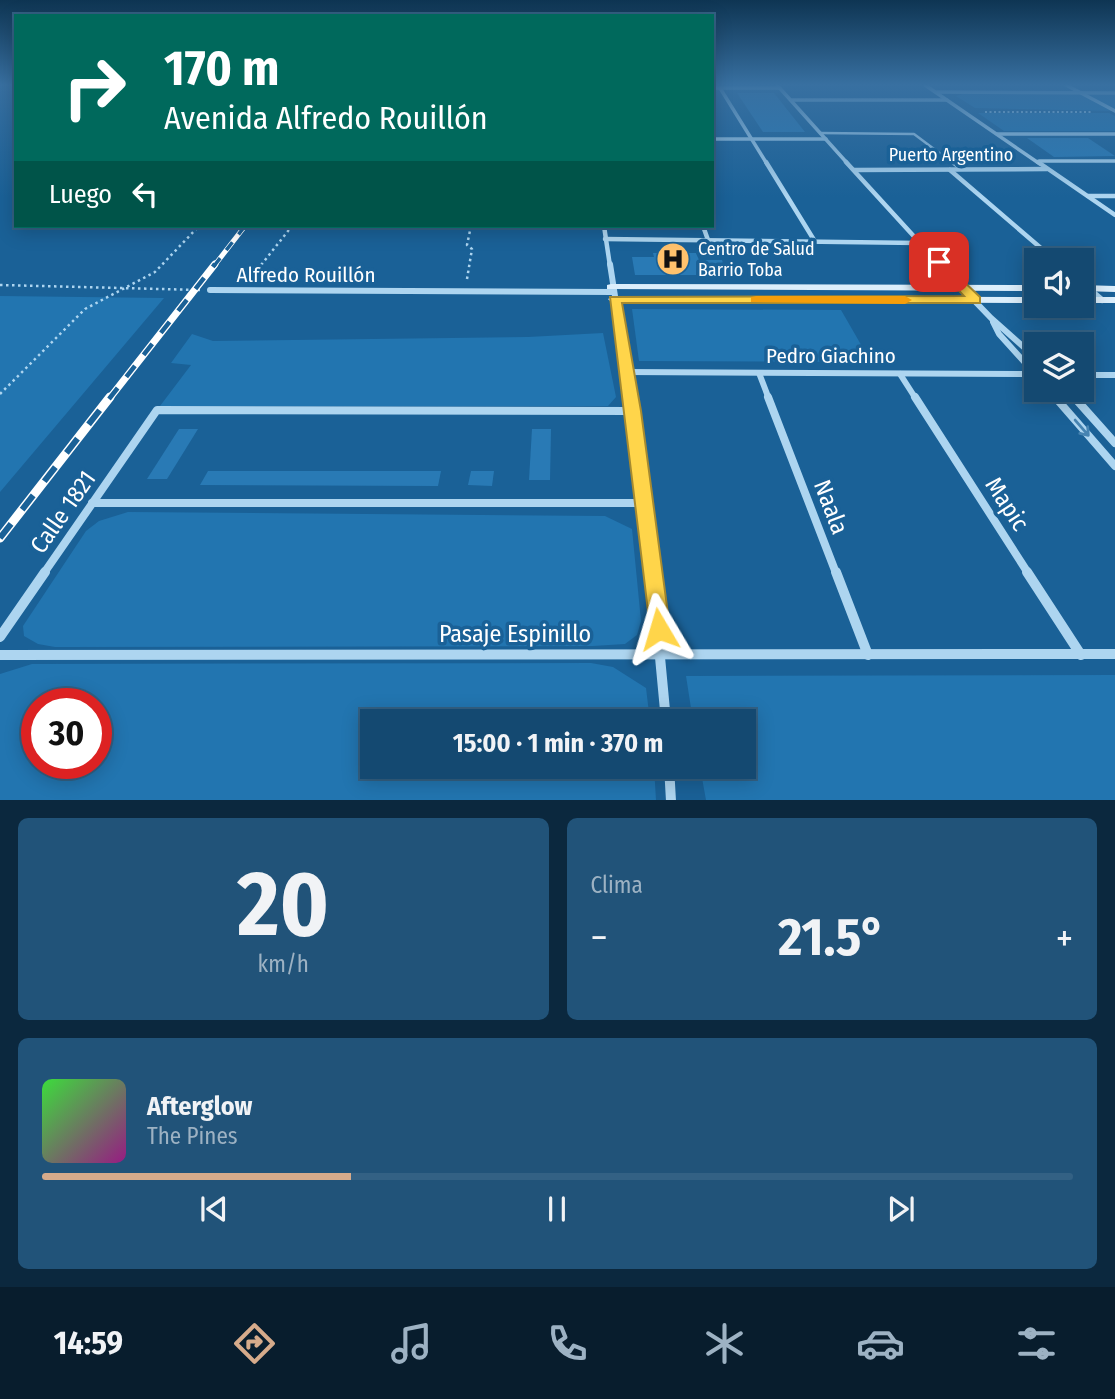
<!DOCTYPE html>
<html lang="es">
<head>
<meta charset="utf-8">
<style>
  body { margin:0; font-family:"Fira Sans Condensed",sans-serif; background:#215379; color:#f1f3f6; height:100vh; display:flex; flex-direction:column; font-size:26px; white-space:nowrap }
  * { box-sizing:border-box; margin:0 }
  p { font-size:23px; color:#9db2c3 }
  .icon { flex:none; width:38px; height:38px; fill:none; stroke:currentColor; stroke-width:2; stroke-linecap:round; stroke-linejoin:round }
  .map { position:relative; height:800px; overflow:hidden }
  .panel { display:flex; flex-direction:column; gap:18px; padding:18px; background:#0b283e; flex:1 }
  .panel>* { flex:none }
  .guide { position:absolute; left:14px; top:14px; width:700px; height:214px; border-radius:0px; box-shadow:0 4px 18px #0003,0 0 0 2px #336184; background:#00695c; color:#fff; overflow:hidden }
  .controls { position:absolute; left:1024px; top:248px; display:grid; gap:14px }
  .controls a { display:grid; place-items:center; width:70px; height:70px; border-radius:0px; background:#144971; box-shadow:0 4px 18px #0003,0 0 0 2px #336184; font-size:35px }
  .speed { position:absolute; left:21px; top:688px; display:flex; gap:14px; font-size:35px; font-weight:700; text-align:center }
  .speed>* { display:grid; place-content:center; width:91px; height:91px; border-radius:50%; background:#144971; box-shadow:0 4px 18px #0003,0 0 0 2px #336184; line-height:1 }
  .speed .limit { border:10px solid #d22; background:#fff; color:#111 }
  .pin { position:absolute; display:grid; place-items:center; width:60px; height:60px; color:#fff; margin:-30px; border-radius:14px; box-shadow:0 4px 10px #0006 }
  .me { position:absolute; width:77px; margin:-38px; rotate:353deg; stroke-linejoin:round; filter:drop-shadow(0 0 5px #0008) }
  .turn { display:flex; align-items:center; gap:24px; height:147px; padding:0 35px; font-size:32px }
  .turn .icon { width:91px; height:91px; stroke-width:2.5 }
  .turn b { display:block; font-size:49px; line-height:60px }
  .then { display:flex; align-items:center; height:66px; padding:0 35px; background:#0003; gap:14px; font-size:26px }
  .big { font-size:52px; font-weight:700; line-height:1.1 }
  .panel .card { flex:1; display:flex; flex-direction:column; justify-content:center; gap:10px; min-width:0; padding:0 24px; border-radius:10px; background:#215379 }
  .panel .dial { align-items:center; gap:0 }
  .dial b { font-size:91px; line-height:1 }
  .song { display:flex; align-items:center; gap:21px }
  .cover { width:84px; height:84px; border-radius:10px; background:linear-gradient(135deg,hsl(120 70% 55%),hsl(310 70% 35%)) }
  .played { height:7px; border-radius:4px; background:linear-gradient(90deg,#d6ab8b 30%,#336184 30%) }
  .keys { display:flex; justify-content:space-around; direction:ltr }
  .heat { display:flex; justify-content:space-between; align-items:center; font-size:38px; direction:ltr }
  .panel .tiles { flex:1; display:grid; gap:18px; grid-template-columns:1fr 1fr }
  .card:last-child { grid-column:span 2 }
  .trip { position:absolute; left:360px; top:709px; width:396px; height:70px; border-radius:0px; background:#144971; box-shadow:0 4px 18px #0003,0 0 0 2px #336184; font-weight:700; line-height:70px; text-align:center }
  .tabs { display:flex; height:112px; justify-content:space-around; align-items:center; background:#081d2d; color:#9db2c3 }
  .tabs .icon { width:49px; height:49px }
  .tabs .selected { color:#d6ab8b }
  .tabs b { font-size:32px; color:#f1f3f6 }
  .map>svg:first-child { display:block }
  .green { fill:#2275b0; fill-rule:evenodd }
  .building { fill:#297ab5 }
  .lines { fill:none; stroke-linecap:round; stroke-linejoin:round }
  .path-far1 { stroke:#add5f0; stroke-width:2; stroke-dasharray:2 2.5; stroke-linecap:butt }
  .path { stroke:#add5f0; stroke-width:2.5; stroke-dasharray:2.5 3.5; stroke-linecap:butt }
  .lane-far1 { stroke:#add5f0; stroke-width:2.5 }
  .lane { stroke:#add5f0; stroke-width:3.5 }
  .street-far4 { stroke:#add5f0; stroke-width:3.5 }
  .street-far3 { stroke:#add5f0; stroke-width:4.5 }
  .street-far2 { stroke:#add5f0; stroke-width:6 }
  .street-far1 { stroke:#add5f0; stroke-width:8 }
  .street { stroke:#add5f0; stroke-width:10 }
  .secondary { fill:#dceefb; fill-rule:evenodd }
  .rail-far2-casing { stroke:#fff; stroke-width:5 }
  .rail-far1-casing { stroke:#fff; stroke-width:7 }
  .rail-casing { stroke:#fff; stroke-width:9 }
  .rail-far2 { stroke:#1a6197; stroke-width:3.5; stroke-dasharray:10; stroke-linecap:butt }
  .rail-far1 { stroke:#1a6197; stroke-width:4.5; stroke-dasharray:14; stroke-linecap:butt }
  .rail { stroke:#1a6197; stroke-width:6; stroke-dasharray:18; stroke-linecap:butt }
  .oneway { stroke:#4684b2 }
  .route { fill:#ffd54a; stroke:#a68a30; stroke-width:2 }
  .slow { fill:#f59e0b }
  .labels { text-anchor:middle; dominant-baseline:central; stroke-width:7; stroke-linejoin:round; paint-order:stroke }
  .far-street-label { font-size:18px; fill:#fff; stroke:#1a6197 }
  .far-poi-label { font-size:18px; fill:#fff; stroke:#1a6197; text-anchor:start }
  .street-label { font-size:21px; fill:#fff; stroke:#1a6197 }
  .near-street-label { font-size:24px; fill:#fff; stroke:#1a6197 }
</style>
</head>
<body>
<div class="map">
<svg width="1115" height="801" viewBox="0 0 1115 801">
  <rect width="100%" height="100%" fill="#1a6197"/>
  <g class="green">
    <path d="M963 94 1115 95V111L975 108 956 96Z"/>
    <path d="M978 113H1109L1115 116V131H1004Z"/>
    <path d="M0 296 164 298 0 492Z"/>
    <path d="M632 309 841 310 871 362 639 361Z"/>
    <path d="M603 333 616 397 608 406H160L191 365 171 363 192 334 213 341 528 337Z"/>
    <path d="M128 512 605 516 632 529 641 621 637 635 625 644 593 646 55 647 38 644 24 636 23 626 86 531 99 521Z"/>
    <path d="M591 663 613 667 646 688 650 721H373V766L654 767 656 800H0V674L32 664ZM37 704H96V763H37Z"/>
    <path d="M1115 675V801L706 800 700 767 744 766V721H693L686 676Z"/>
  </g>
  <g class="building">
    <path d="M737 93H774L805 132H763Z"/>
    <path d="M1027 138H1088L1115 156 1054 157Z"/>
    <path d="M653 253H696L699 260H722L727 275H635L632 257H654Z"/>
    <path d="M179 429H198L167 479H147Z"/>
    <path d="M532 429H551L550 480H529Z"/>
    <path d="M208 471H441L438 486 200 485Z"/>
    <path d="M471 471H494L492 486 468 485Z"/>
  </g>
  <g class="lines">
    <path class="path-far1" d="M985 112H1092"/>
    <g class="path">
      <path d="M250 279 292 226"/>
      <path d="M467 279 472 249 467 245 471 226"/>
      <path d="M0 285 200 290"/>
      <path d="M0 394 85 309 155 272 199 226"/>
    </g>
    <path class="lane-far1" d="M820 133 914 134 954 164"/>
    <path class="lane" d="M952 162 961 169"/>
    <g class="street-far4">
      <path d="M777 85 848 164"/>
      <path d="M925 85 1040 164"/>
      <path d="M1066 85 1115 111"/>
      <path d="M712 88H780"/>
      <path d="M720 88 767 164"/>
      <path d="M937 92 1115 93"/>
      <path d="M792 100H947"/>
      <path d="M997 134H1115"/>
      <path d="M712 139H826"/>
      <path d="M1039 161H1115"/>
    </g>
    <g class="street-far3">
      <path d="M766 162 814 240"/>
      <path d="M846 162 941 266"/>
      <path d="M1038 162 1115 215"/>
      <path d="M854 170 1047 169"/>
      <path d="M950 170 1056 261"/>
      <path d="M1088 196H1115"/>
      <path d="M604 226 610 266"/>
      <path d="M703 226 708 240"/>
      <path d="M605 239 919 243"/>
    </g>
    <g class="street-far2">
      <path d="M610 264 631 399"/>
      <path d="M939 264 991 318 1036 358"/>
      <path d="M1082 283 1102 300"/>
      <path d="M210 290 613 292"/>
      <path d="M993 322 999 334 1036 375"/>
      <path d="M625 372 1036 374"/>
      <path d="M759 373 769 399"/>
      <path d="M900 374 916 399"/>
      <path d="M1082 375H1115"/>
      <path d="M1049 390 1057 399"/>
      <path d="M1067 390 1075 399"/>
    </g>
    <g class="street-far1">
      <path d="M631 397 652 573"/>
      <path d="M768 397 836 573"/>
      <path d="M915 397 1028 573"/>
      <path d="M1055 397 1115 466"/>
      <path d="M1074 397 1115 443"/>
      <path d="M92 503H644"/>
      <path d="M44 573 157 410 633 411"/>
    </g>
    <g class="street">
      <path d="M652 572 666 721"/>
      <path d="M836 572 868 655"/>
      <path d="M1027 572 1081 655"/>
      <path d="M0 637 45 572"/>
      <path d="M0 655 1115 654"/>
      <path d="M669 766 671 801"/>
    </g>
    <g class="secondary">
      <path d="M611 284 1036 285V291L607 289V285Z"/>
      <path d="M1082 285 1115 286V292L1082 291Z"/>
      <path d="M614 296 1036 297V303L610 301 608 299Z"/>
      <rect x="1082" y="297" width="33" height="6"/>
    </g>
    <defs>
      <path id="rail-far2" d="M214 266 245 226"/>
      <path id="rail-far1" d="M109 399 215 264"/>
      <path id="rail" d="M0 538 110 397"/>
    </defs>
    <use href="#rail-far2" class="rail-far2-casing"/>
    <use href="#rail-far1" class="rail-far1-casing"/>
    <use href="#rail" class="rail-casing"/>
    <use href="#rail-far2" class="rail-far2"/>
    <use href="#rail-far1" class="rail-far1"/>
    <use href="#rail" class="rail"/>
  </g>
  <defs><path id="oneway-shaft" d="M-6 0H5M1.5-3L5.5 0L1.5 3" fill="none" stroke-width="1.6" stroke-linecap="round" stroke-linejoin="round" transform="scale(1.75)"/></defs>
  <use class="oneway" href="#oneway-shaft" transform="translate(1082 428) rotate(49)"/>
  <linearGradient id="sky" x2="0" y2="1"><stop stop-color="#0e3553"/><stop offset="0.43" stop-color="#3870a1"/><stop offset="1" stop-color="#3870a1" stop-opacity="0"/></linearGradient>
  <rect width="1115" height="197" fill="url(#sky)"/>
  <path class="route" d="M939 258 980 297V303H622L641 411 670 629 667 636 659 639 651 636 610 297 964 296 932 262Z"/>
  <path class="slow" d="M756 296H905L912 300 905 304 751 302V297Z"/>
  <defs>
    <symbol id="hospital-disc" viewBox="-11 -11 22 22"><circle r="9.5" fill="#ffc26d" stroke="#1a6197"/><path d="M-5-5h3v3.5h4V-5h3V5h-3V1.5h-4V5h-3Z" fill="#111"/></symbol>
  </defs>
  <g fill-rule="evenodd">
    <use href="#hospital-disc" x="654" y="240" width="38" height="38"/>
  </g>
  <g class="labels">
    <g class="far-street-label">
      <text x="951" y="155">Puerto Argentino</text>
    </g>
    <g class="far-poi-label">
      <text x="698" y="249">Centro de Salud<tspan x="698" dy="21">Barrio Toba</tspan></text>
    </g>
    <g class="street-label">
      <text x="306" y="275">Alfredo Rouillón</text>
      <text x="831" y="356">Pedro Giachino</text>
    </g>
    <g class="near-street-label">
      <text transform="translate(1007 504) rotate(57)">Mapic</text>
      <text transform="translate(831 507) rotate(69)">Naala</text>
      <text transform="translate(63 512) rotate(-55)">Calle 1821</text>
      <text x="515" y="634">Pasaje Espinillo</text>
    </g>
  </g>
</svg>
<div class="controls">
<a><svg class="icon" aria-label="sound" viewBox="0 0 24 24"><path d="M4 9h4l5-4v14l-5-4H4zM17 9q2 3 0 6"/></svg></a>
<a><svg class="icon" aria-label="layers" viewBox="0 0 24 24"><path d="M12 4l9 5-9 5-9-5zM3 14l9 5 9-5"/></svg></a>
</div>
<div class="speed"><div class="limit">30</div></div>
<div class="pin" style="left:939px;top:262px;background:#d93025"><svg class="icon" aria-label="arrive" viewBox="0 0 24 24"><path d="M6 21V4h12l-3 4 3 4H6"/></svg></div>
<svg class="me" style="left:659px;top:629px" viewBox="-20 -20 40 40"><path d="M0-17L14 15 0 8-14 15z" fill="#ffd54a" stroke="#fff" stroke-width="4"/></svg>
<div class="trip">15:00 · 1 min · 370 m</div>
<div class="guide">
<div class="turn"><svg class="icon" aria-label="right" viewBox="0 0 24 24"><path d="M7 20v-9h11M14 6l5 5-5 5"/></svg><div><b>170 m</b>Avenida Alfredo Rouillón</div></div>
<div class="then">Luego<svg class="icon" aria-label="left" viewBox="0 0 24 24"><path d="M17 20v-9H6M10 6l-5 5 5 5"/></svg></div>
</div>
</div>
<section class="panel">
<div class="tiles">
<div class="card dial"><b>20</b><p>km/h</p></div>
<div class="card"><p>Clima</p>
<div class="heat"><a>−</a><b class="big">21.5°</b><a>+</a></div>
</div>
<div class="card">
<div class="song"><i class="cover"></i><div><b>Afterglow</b><p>The Pines</p></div></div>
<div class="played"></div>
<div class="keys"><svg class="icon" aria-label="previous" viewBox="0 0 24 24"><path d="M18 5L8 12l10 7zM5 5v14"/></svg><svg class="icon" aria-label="pause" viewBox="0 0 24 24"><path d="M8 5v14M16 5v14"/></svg><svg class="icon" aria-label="next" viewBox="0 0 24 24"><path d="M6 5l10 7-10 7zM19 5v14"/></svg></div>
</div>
</div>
</section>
<nav class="tabs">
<b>14:59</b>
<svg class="icon selected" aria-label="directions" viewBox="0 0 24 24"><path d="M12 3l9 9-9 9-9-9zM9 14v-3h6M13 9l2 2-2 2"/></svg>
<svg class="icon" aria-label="music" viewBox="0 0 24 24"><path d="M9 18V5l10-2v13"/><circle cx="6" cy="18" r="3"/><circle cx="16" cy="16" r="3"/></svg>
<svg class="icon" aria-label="phone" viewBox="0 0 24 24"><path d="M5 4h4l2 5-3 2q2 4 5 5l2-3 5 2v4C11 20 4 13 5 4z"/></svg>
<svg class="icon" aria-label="climate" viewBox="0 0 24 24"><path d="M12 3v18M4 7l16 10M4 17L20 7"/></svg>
<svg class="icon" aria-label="car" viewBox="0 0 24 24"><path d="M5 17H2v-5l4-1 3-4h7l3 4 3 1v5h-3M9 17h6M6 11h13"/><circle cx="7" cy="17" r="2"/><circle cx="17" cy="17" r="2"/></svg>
<svg class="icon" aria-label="filters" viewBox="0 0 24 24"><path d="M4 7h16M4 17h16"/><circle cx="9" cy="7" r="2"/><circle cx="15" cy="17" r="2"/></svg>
</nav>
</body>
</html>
